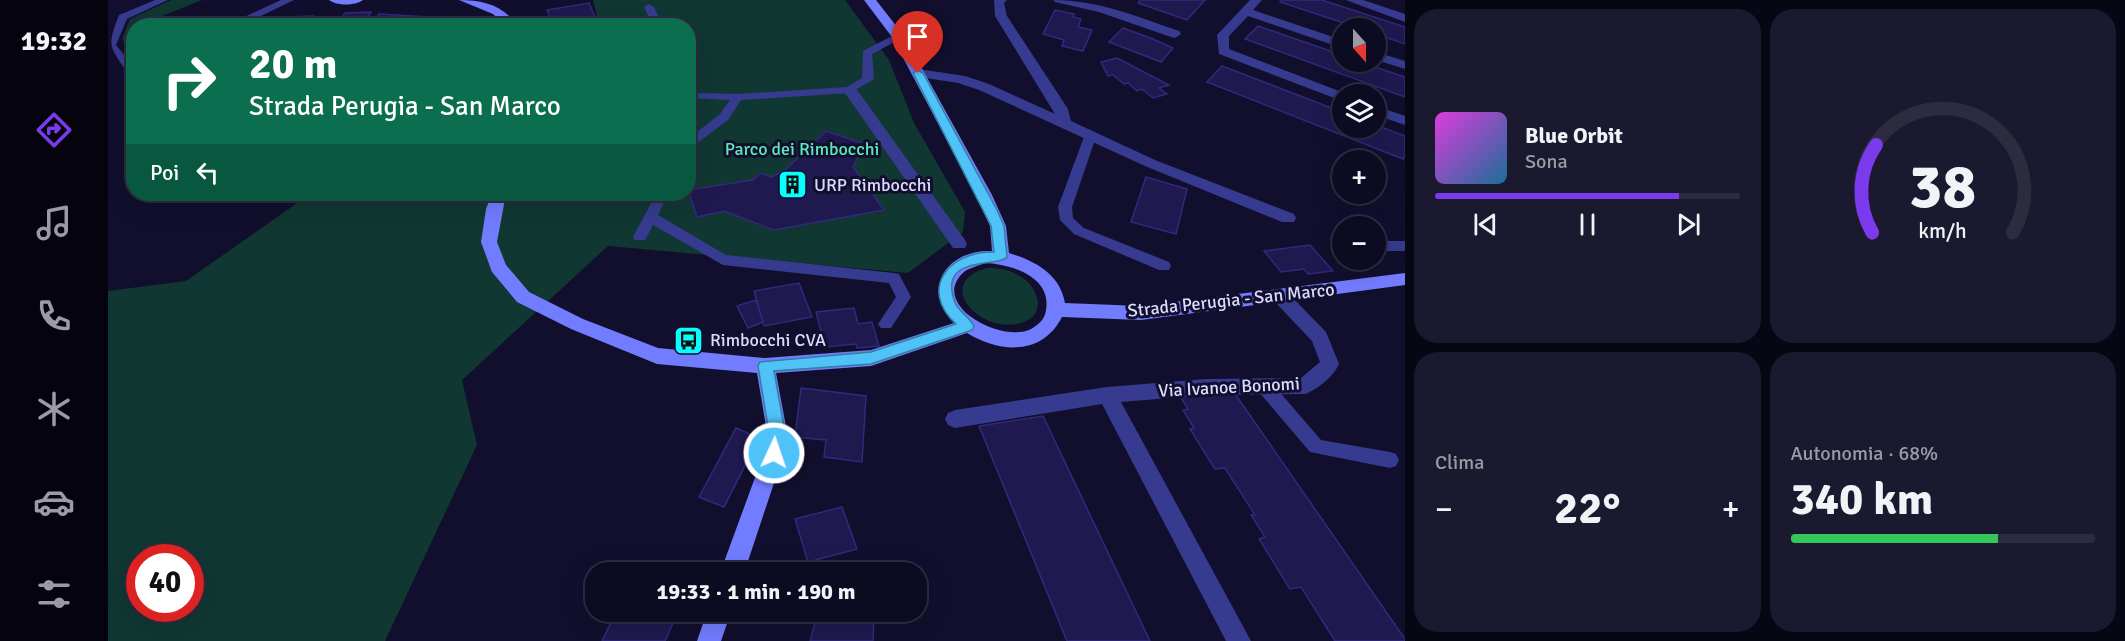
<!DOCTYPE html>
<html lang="it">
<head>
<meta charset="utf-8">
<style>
  body { margin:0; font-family:Signika,sans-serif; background:#1b192f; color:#f1f3f6; height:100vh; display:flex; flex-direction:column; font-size:22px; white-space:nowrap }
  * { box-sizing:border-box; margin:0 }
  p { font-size:20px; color:#9a9ba5 }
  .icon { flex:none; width:33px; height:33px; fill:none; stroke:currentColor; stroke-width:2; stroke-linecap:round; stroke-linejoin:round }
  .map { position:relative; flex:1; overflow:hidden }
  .details { display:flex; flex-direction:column; gap:9px; padding:9px; background:#070613; width:720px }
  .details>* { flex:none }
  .banner { position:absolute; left:18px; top:18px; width:570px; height:183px; border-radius:24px; box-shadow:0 6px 24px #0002,0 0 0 2px #2d2b40; background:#0b6e4f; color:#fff; overflow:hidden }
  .needle { width:39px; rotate:159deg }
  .tools { position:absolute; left:1224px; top:18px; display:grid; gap:12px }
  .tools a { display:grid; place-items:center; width:54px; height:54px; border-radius:50%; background:#0d0b22; box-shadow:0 6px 24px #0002,0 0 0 2px #2d2b40; font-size:30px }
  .speed { position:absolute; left:18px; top:544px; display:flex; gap:12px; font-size:30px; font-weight:700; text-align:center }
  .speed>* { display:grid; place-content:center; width:78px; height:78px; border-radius:50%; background:#0d0b22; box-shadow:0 6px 24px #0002,0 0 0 2px #2d2b40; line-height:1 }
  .speed .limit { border:9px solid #d22; background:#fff; color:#111 }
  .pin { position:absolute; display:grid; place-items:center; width:51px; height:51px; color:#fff; margin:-62px -26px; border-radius:50% 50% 50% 0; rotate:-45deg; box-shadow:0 0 6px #0007 }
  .pin .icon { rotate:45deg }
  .me { position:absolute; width:66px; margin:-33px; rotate:3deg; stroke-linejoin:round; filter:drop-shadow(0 0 4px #0008) }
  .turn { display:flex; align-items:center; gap:21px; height:126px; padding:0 24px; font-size:27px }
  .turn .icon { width:78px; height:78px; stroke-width:2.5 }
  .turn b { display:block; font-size:42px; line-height:51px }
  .then { display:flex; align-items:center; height:57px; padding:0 24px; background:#0003; gap:12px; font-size:22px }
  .big { font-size:45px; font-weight:700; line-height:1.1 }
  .details .widget { flex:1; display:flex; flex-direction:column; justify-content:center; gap:9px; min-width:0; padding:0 21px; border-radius:24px; background:#1b192f }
  .details .dial { align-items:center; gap:0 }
  .dial svg { height:156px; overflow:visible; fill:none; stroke:#2d2b40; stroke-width:7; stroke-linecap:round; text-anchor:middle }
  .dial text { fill:#f1f3f6; stroke:none }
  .song { display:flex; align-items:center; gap:18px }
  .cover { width:72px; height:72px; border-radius:9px; background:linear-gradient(135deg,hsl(300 70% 55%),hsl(200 70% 35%)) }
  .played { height:6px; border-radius:3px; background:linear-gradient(90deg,#7c3aed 80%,#2d2b40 80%) }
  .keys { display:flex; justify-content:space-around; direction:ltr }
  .heat { display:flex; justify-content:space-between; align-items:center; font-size:33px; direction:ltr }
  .charge { height:9px; border-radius:4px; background:linear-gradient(90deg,#34c759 68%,#2d2b40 0) }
  .details .tiles { flex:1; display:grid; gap:9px; grid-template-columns:repeat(2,1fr) }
  .trip { position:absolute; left:477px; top:562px; width:342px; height:60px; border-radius:24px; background:#0d0b22; box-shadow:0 6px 24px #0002,0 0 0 2px #2d2b40; font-weight:700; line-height:60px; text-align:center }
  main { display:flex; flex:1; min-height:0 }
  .tab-bar { display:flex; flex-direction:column; width:108px; justify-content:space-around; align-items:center; background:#05040e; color:#9a9ba5 }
  .tab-bar .icon { width:42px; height:42px }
  .tab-bar .active { color:#7c3aed }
  .tab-bar b { font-size:27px; color:#f1f3f6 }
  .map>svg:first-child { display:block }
  .green { fill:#113732; fill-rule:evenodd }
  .building { fill:#1f194f; stroke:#32297d; stroke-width:1.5 }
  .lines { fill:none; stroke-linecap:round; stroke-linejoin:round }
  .lane { fill:#363b8f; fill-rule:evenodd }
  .street { fill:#363b8f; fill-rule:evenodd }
  .secondary { fill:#727cff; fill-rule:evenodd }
  .route { fill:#4fc3f7; stroke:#337fa1; stroke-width:1.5 }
  .labels { text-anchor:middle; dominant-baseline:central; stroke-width:6; stroke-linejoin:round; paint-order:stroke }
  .park-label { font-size:18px; fill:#5beab9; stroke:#110f2d }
  .poi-label { font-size:18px; fill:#dbdbff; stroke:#110f2d; text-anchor:start }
  .street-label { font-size:18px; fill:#dbdbff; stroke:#110f2d }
</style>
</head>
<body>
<main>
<nav class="tab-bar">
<b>19:32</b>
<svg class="icon active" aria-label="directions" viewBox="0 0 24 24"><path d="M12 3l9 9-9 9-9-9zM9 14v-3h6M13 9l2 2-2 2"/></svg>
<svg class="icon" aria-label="music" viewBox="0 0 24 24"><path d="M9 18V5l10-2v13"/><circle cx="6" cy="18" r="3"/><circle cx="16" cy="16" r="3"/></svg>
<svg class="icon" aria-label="phone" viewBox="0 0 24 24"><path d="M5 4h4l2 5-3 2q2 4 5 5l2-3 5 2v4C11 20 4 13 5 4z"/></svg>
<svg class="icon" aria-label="climate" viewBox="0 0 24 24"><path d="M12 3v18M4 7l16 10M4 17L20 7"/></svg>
<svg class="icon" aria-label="car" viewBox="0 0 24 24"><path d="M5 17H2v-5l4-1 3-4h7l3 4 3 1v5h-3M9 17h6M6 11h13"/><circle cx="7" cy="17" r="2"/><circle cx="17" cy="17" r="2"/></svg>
<svg class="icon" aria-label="filters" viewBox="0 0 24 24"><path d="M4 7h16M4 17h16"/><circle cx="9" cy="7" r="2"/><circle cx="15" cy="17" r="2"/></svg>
</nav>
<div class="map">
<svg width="1297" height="641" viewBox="0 0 1297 641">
  <rect width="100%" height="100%" fill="#110f2d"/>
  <g class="green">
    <path d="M63 0H94L34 24 36 25 26 26 25 61 14 39 22 19Z"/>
    <path d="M485 0H737L781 60 806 123 857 212 855 232 800 273 500 246 354 380 369 445 277 641H0V291L78 281 202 194H580V26L491 25ZM32 558H82V609H32Z"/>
    <path d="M879 268C890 268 900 269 910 275 930 285 941 315 913 323 873 335 824 283 879 268Z"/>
  </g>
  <g class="building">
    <path d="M1032 0H1097L1079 20 1030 3Z"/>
    <path d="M1174 0H1214L1297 27V44L1268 34V28H1251L1172 2Z"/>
    <path d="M481 3 489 21 468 26H445L439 10Z"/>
    <path d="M947 10 966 14 965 17 973 19 970 27 984 30 975 51 954 46 956 40 935 34Z"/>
    <path d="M263 12 256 24 229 25 237 13Z"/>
    <path d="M271 14 336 18 328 26 279 21 275 26H261Z"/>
    <path d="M205 16 199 26H174L179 17Z"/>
    <path d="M336 18 348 22 354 26H328Z"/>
    <path d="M279 21 317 24 275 26Z"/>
    <path d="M1150 26 1234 55V62H1252L1297 77V97L1137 39Z"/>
    <path d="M1015 28 1045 39 1065 48 1053 62 1001 42Z"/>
    <path d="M1009 58 1061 85 1051 88 1059 94 1045 98 1034 89 1029 91 1020 83 1016 84 1005 75 1000 76 993 62Z"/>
    <path d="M1114 66 1234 112V128H1268V125L1297 136V156L1295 159 1099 82Z"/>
    <path d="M718 131 757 144 745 167 776 210 666 230 616 211 589 217 580 190 645 180 652 173 663 177 676 171Z"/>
    <path d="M1038 177 1079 189 1068 234 1023 222Z"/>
    <path d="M1202 245 1225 271 1200 274 1196 269 1173 272 1156 251Z"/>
    <path d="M691 283 704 317 656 326 646 291Z"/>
    <path d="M648 300 655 322 640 328 629 306Z"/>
    <path d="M746 308 750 324 764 322 771 346 749 348 748 344 717 347 708 312Z"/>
    <path d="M693 388 758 396 754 462 716 457 718 440 687 437Z"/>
    <path d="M1123 388 1297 639V641H1227L1193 587 1182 589 1151 539 1157 537 1143 515H1147L1117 468 1107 469 1082 429 1086 428 1075 410 1080 409 1072 396Z"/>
    <path d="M935 416 1042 641H959L871 426Z"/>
    <path d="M628 428 651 438 616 507 591 497Z"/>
    <path d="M734 507 749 549 700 562 687 519Z"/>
    <path d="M508 612H570L557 641H494Z"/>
    <path d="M710 612H756L766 615 765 641H702Z"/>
  </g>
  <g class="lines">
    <g class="lane">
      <path d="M47 0H60L19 19 8 45 23 63 26 62V69H17C0 45 0 44 11 15Z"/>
      <path d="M173 0H186L132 26H117Z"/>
      <path d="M541 4 546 7 555 26H545L536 7Z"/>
      <path d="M60 18 70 26H59L55 21Z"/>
      <path d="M790 33 794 34V38L764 54 766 79 742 93 633 100 620 120 580 150V139L612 114 622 100 582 98 580 83 584 84 590 93 630 94 739 87 754 78 755 51Z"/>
      <path d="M983 130 989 134 964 207 965 218 976 228 1061 262 1063 266 1061 270H1051L966 234 952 220 950 207 977 134Z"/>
      <path d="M548 194H560L550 215 618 255 786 273 791 274 803 297 783 328H773L770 324 788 297 781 283 615 265 545 225 537 240H527L525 237Z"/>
      <rect x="1268" y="241" width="29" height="10"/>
      <path d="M1157 380 1163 382 1213 440 1282 452 1288 454 1291 460 1288 466 1282 468 1202 452 1151 392 1149 387 1151 382Z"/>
    </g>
    <g class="street">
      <path d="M886 0H899L896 3 899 16 960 109 963 121 1047 160 1186 214 1188 218 1186 222H1174L1037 166 871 90 850 83 805 76 803 73 805 70 810 69 857 76 881 84 947 114 887 16Z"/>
      <path d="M945 0C990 0 1030 17 1071 31L1073 34 1067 38 1063 37 991 12 947 2Z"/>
      <path d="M1142 0H1154L1145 10 1234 40V48L1140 16 1121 36V49L1239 94H1234V101L1111 54 1109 35Z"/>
      <path d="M1238 0H1255L1297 14V22Z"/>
      <path d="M1268 52 1297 61V69L1268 60Z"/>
      <path d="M742 86 747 87 857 240 859 244 857 248H845L735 90Z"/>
      <path d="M1268 106 1297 116V125L1268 115Z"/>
      <path d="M1173 290 1179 292 1218 332 1231 364C1226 376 1209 390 1197 394L1098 395 1013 402 1143 641H1118L994 404 847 428 840 425 837 419 840 413 847 410 999 387 1098 379 1193 378 1212 362 1204 341 1167 302 1164 297 1167 292Z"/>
    </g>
    <g class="secondary">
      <path d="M221 0H255C247 6 229 6 221 0Z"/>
      <path d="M351 0C375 0 395 5 410 26H398L385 14Z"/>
      <path d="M756 0H768L796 36 884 195 898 226 901 253C927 261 952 274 957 303L1033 306 1297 273V285L1033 320 954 317C934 356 892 353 859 333L763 366 668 373 679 432 676 453 636 573H612L656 453 659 432 649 373 549 364 463 329 409 302 384 272 373 242 378 209 384 194H398L389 242 398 265 421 292 475 319 550 348 657 358 763 350 846 323C812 288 840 249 884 251L882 226 868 195 784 37ZM877 263C903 264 944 277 938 310 937 320 929 326 921 330 889 342 821 303 856 272 861 268 870 266 877 263Z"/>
      <path d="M599 612H623L613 641H589Z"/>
    </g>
  </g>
  <path class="route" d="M810 70 815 73 889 210 896 226 899 257C890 268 831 254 846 300 849 311 861 316 866 326L864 330 763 364 666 371 677 432 672 458 666 460 661 458 658 453 661 432 650 366 652 362 763 352 848 324C810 289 841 251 886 252L883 226 805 73Z"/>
  <defs>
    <symbol id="building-square" viewBox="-11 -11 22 22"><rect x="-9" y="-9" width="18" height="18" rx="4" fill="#07feff" stroke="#110f2d"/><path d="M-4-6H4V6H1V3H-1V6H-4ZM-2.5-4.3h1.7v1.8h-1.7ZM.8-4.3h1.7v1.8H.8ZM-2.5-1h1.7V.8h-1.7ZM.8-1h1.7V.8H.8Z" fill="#111"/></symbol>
    <symbol id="bus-square" viewBox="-11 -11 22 22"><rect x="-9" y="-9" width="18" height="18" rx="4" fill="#07feff" stroke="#110f2d"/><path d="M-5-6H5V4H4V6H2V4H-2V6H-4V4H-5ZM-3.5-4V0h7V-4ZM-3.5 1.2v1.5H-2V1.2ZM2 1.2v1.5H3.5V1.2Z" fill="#111"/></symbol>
  </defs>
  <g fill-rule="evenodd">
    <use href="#building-square" x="668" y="168" width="33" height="33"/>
    <use href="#bus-square" x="564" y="324" width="33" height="33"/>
  </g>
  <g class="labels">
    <g class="park-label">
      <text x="694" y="149">Parco dei Rimbocchi</text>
    </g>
    <g class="poi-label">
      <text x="706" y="185">URP Rimbocchi</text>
      <text x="602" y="340">Rimbocchi CVA</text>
    </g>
    <g class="street-label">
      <text transform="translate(1123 300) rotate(-6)">Strada Perugia - San Marco</text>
      <text transform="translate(1121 387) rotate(-3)">Via Ivanoe Bonomi</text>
    </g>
  </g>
</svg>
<div class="tools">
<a><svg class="needle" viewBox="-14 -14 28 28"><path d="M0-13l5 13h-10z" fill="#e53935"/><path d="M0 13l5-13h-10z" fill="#9a9ba5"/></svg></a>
<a><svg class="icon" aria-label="layers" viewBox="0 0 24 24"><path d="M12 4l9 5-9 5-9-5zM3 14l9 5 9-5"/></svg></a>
<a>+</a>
<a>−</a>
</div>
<div class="speed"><div class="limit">40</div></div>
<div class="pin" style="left:810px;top:73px;background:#d93025"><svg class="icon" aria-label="arrive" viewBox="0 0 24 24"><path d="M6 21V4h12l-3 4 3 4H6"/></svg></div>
<svg class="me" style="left:666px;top:453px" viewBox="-20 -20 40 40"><circle r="17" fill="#4fc3f7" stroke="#fff" stroke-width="3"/><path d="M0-11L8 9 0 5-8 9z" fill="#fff"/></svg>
<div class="trip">19:33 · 1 min · 190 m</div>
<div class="banner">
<div class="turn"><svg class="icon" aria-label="right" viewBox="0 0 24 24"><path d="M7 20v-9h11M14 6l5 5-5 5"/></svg><div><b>20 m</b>Strada Perugia - San Marco</div></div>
<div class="then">Poi<svg class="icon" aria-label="left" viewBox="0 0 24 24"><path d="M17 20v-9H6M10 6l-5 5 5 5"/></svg></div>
</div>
</div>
<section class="details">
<div class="tiles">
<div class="widget">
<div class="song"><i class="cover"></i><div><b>Blue Orbit</b><p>Sona</p></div></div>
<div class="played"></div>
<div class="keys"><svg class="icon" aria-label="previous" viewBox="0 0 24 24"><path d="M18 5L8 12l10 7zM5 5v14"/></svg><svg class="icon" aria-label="pause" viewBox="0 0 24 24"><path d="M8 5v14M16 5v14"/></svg><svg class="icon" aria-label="next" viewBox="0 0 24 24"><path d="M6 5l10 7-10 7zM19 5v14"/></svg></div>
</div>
<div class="widget dial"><svg viewBox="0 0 100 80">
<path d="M14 69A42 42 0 1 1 86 69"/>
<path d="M14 69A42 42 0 0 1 16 24" stroke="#7c3aed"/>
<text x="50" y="56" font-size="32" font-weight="700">38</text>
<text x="50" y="72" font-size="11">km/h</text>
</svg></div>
<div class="widget"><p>Clima</p>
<div class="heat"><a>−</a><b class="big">22°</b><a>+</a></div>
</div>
<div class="widget"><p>Autonomia · 68%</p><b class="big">340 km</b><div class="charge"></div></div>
</div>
</section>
</main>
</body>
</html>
